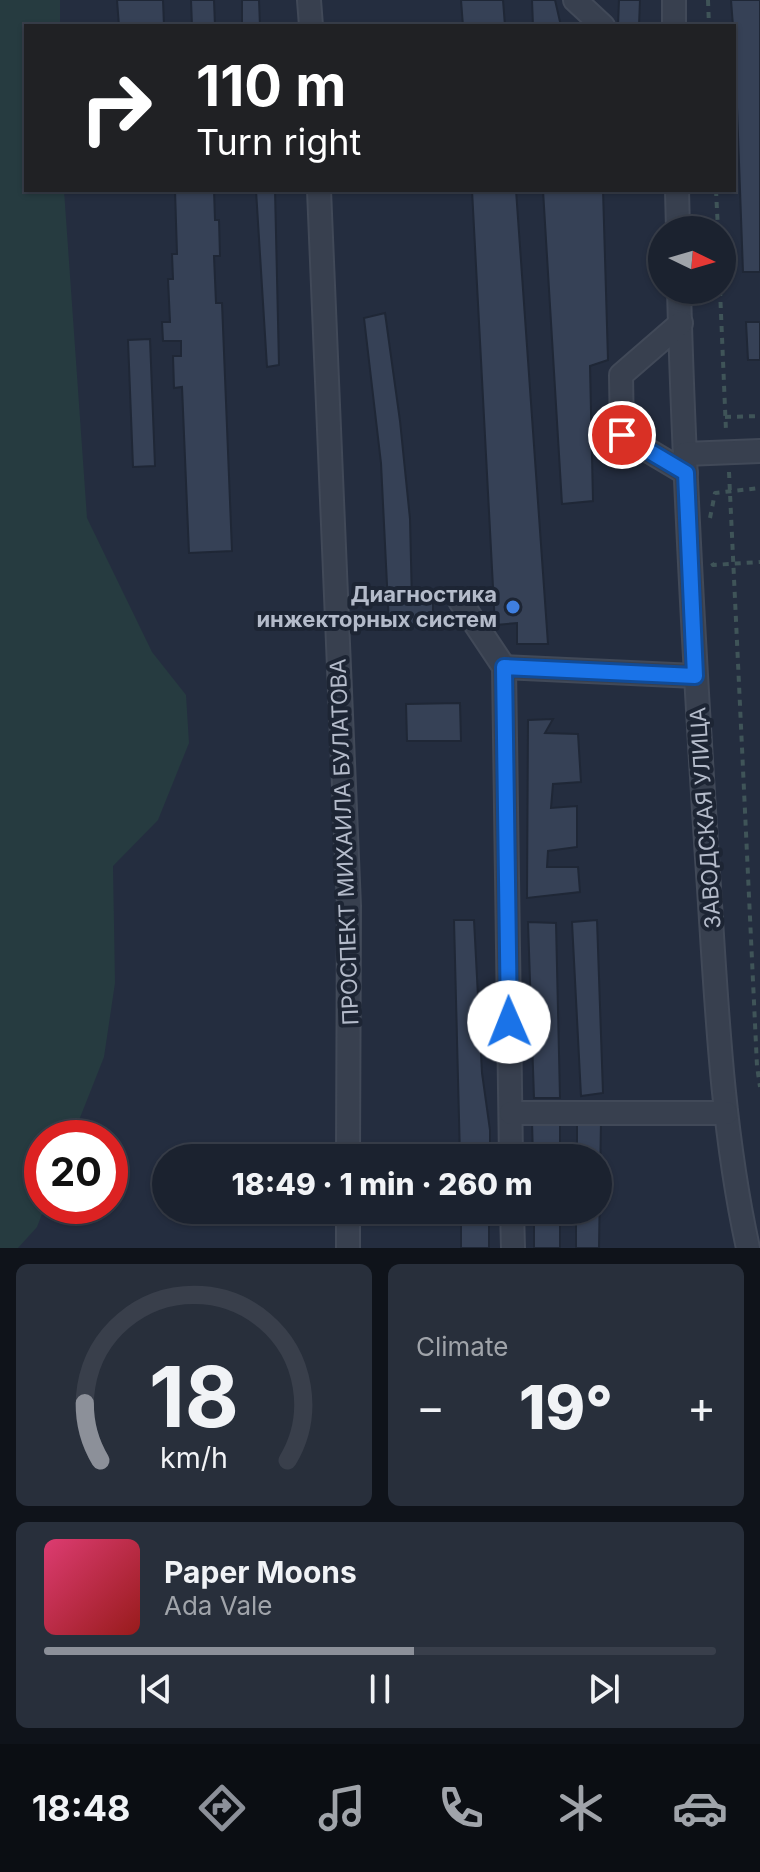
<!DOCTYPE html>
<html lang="en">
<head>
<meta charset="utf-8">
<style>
  body { margin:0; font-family:Inter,sans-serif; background:#282f3b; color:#f1f3f6; height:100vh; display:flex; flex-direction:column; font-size:30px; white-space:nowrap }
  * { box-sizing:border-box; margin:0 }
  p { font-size:26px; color:#a0a4aa }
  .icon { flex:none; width:44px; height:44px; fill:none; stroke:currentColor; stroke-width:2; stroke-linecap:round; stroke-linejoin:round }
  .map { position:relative; height:1248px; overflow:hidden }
  .details { display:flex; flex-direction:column; gap:16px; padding:16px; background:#0f131a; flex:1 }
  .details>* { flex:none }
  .guide { position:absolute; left:24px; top:24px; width:712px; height:168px; border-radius:0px; box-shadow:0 2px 6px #0004,0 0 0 2px #393f4b; background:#202124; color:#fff; overflow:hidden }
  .needle { width:52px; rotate:95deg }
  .buttons { position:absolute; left:648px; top:216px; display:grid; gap:16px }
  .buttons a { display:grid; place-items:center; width:88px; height:88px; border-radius:50%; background:#1b222f; box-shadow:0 2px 6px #0004,0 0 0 2px #393f4b; font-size:40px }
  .speed { position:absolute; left:24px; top:1120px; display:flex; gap:16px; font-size:40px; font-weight:700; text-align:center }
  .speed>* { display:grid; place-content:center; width:104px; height:104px; border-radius:50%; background:#1b222f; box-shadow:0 2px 6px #0004,0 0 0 2px #393f4b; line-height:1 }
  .speed .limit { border:12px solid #d22; background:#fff; color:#111 }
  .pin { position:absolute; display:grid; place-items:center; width:68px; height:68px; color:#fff; margin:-34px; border:4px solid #fff; border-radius:50%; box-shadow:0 2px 8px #0007 }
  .me { position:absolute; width:88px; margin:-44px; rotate:359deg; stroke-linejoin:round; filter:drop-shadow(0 0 6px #0008) }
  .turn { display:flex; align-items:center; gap:28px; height:168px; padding:0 40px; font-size:36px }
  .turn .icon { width:104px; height:104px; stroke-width:2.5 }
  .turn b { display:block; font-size:56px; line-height:68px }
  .big { font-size:60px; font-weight:800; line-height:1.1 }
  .details .tile { flex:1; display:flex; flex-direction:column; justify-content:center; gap:12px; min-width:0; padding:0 28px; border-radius:12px; background:#282f3b }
  .details .dial { align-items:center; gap:0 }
  .dial svg { height:208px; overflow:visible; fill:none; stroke:#393f4b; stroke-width:7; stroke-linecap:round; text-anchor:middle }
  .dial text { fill:#f1f3f6; stroke:none }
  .song { display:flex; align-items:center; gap:24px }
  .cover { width:96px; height:96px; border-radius:12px; background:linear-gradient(135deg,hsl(340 70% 55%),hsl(0 70% 35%)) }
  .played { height:8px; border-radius:4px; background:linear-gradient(90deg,#8c9099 55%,#393f4b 55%) }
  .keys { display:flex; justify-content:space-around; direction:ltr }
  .heat { display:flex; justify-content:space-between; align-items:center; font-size:44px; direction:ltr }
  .details .tiles { flex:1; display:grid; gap:16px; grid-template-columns:1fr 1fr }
  .tile:last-child { grid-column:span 2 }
  .trip { position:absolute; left:152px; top:1144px; width:460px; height:80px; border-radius:40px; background:#1b222f; box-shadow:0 2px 6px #0004,0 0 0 2px #393f4b; font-weight:800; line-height:80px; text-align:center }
  .tab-bar { display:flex; height:128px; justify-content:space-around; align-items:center; background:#0b0e13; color:#a0a4aa }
  .tab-bar .icon { width:56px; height:56px }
  .tab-bar .current { color:#8c9099 }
  .tab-bar b { font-size:36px; color:#f1f3f6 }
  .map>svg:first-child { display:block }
  .green { fill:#263b40 }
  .building { fill:#364156; stroke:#1f2736; stroke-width:2 }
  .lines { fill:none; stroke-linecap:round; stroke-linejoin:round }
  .minor-casing { stroke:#414958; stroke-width:26 }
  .path { stroke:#3f5458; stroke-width:4; stroke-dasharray:6 6; stroke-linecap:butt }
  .minor { stroke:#38404f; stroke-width:22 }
  .route-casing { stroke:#114b97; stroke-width:20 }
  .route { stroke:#1a73e8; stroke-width:14 }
  .shop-dot { fill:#3f7fe0; stroke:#1d2534; stroke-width:3 }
  .labels { text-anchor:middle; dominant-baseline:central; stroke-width:8; stroke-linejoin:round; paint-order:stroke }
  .poi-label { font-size:22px; font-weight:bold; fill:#b4bbca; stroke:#1d2534; text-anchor:end }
  .street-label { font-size:22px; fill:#b4bbca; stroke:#1d2534 }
</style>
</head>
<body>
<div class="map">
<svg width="760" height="1248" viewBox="0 0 760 1248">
  <rect width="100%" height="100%" fill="#242d3f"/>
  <path class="green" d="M0 0H60V26H26V190H64L87 518 152 652 186 695 189 743 158 820 113 866 115 983 104 1057 72 1138H42V1206H45L37 1227 18 1248H0Z"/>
  <g class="building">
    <path d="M117 0H163L164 26H119Z"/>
    <path d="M191 0H214L215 26H192Z"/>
    <path d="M242 0H259L260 26H242Z"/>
    <path d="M461 0H503L505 26H463Z"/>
    <path d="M532 0H555L561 26H533Z"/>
    <path d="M619 0H640L639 26H618Z"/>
    <path d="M731 0H760V272H743L734 26H733Z"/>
    <path d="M175 190H214L215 220H219L220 256H214L216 303H222L232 551 189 553 182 387 174 388 173 356H181V341H163L162 322H170L168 279H173L172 254H177Z"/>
    <path d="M256 190H275L279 365 267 367Z"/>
    <path d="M472 190H516L548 644H517V623L495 625Z"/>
    <path d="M543 190H603L608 360 590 366 593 501 562 504Z"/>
    <path d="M385 313 400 421 410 519 412 603 433 602V624L389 625 381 463 364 318Z"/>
    <path d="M746 322H760V360H748Z"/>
    <path d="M150 339 155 466 133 467 128 340Z"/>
    <path d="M460 703 461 741H407L406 704Z"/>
    <path d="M553 719 545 733 578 734 581 782 553 784 551 808 577 806V847L548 851 547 867H578L580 892 527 898 528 720Z"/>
    <path d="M454 920H474L482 1073 490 1130V1158H460Z"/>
    <path d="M597 920 603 1093 581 1096 572 922Z"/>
    <path d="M528 922 556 923 560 1098H534Z"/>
    <path d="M560 1120V1158H533L532 1121Z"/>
    <path d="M577 1120H601L599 1248H576V1210H598V1158H577Z"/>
    <rect x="461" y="1210" width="28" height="38"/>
    <rect x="534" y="1210" width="26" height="38"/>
  </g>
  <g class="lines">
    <defs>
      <g id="minor">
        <path d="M309 0 311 26"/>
        <path d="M575 0 603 26"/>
        <path d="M674 26V0"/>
        <path d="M319 190 349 906 348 1158"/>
        <path d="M677 190 678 230"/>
        <path d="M679 290C684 479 695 669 707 858 716 988 720 1120 748 1248"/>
        <path d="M681 323 621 375 622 435 686 473"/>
        <path d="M685 454 760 451"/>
        <path d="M460 601 504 667 511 1158"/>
        <path d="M504 667 695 676"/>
        <path d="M511 1113H726"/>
        <path d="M512 1210 513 1248"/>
        <path d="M348 1248V1210"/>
      </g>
    </defs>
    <use href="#minor" class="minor-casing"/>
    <g class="path">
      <path d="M708 0 709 26"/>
      <path d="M716 190 718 230"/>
      <path d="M720 290 726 431"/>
      <path d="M725 417 760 416"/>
      <path d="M729 472 757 1066 760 1087"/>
      <path d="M710 518 715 493 760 488"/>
      <path d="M712 563 713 565 760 562"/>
    </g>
    <use href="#minor" class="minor"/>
  </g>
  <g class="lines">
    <defs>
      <path id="route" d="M509 1022 504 667 695 676 686 473 622 435"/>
    </defs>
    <use href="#route" class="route-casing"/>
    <use href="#route" class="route"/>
  </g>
  <circle class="shop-dot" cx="513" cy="607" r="8"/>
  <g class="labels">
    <g class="poi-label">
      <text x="497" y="594">Диагностика<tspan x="497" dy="25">инжекторных систем</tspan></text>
    </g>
    <g class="street-label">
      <text transform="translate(705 818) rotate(-94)">ЗАВОДСКАЯ УЛИЦА</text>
      <text transform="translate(344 842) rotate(-92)">ПРОСПЕКТ МИХАИЛА БУЛАТОВА</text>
    </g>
  </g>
</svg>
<div class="buttons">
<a><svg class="needle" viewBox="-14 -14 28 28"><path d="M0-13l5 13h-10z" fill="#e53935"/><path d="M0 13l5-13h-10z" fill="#a0a4aa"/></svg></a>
</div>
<div class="speed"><div class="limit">20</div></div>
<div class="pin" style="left:622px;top:435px;background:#d93025"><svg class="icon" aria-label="arrive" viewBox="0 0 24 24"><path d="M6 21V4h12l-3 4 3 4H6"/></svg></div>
<svg class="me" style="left:509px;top:1022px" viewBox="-20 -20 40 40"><circle r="19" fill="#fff"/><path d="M0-13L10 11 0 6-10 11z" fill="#1a73e8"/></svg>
<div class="trip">18:49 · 1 min · 260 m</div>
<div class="guide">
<div class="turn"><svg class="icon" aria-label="right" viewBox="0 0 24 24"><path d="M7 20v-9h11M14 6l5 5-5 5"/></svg><div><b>110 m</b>Turn right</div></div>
</div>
</div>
<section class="details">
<div class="tiles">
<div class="tile dial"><svg viewBox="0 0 100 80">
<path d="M14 69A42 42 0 1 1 86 69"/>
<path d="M14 69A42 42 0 0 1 8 47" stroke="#8c9099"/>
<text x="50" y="56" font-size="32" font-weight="700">18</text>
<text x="50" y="72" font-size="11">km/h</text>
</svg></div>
<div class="tile"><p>Climate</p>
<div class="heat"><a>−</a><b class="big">19°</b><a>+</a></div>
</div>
<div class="tile">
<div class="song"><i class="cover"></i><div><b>Paper Moons</b><p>Ada Vale</p></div></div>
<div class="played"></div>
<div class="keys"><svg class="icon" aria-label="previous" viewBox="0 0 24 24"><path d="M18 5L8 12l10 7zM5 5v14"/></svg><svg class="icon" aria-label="pause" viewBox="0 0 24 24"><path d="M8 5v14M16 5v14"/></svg><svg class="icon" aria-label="next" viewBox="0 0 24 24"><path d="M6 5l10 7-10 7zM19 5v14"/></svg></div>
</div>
</div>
</section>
<nav class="tab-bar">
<b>18:48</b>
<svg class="icon current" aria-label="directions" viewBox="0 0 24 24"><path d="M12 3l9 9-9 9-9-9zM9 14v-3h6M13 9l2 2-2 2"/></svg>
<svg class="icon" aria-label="music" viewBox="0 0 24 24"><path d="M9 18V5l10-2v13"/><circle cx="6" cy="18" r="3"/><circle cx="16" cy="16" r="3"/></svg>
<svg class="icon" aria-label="phone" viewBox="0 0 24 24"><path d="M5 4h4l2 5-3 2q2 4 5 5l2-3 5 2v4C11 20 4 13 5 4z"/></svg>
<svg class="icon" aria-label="climate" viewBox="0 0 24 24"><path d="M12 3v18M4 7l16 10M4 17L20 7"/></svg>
<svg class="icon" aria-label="car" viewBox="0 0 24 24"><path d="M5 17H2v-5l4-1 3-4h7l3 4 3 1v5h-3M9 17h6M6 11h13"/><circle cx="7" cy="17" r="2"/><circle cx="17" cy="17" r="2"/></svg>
</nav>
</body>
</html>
